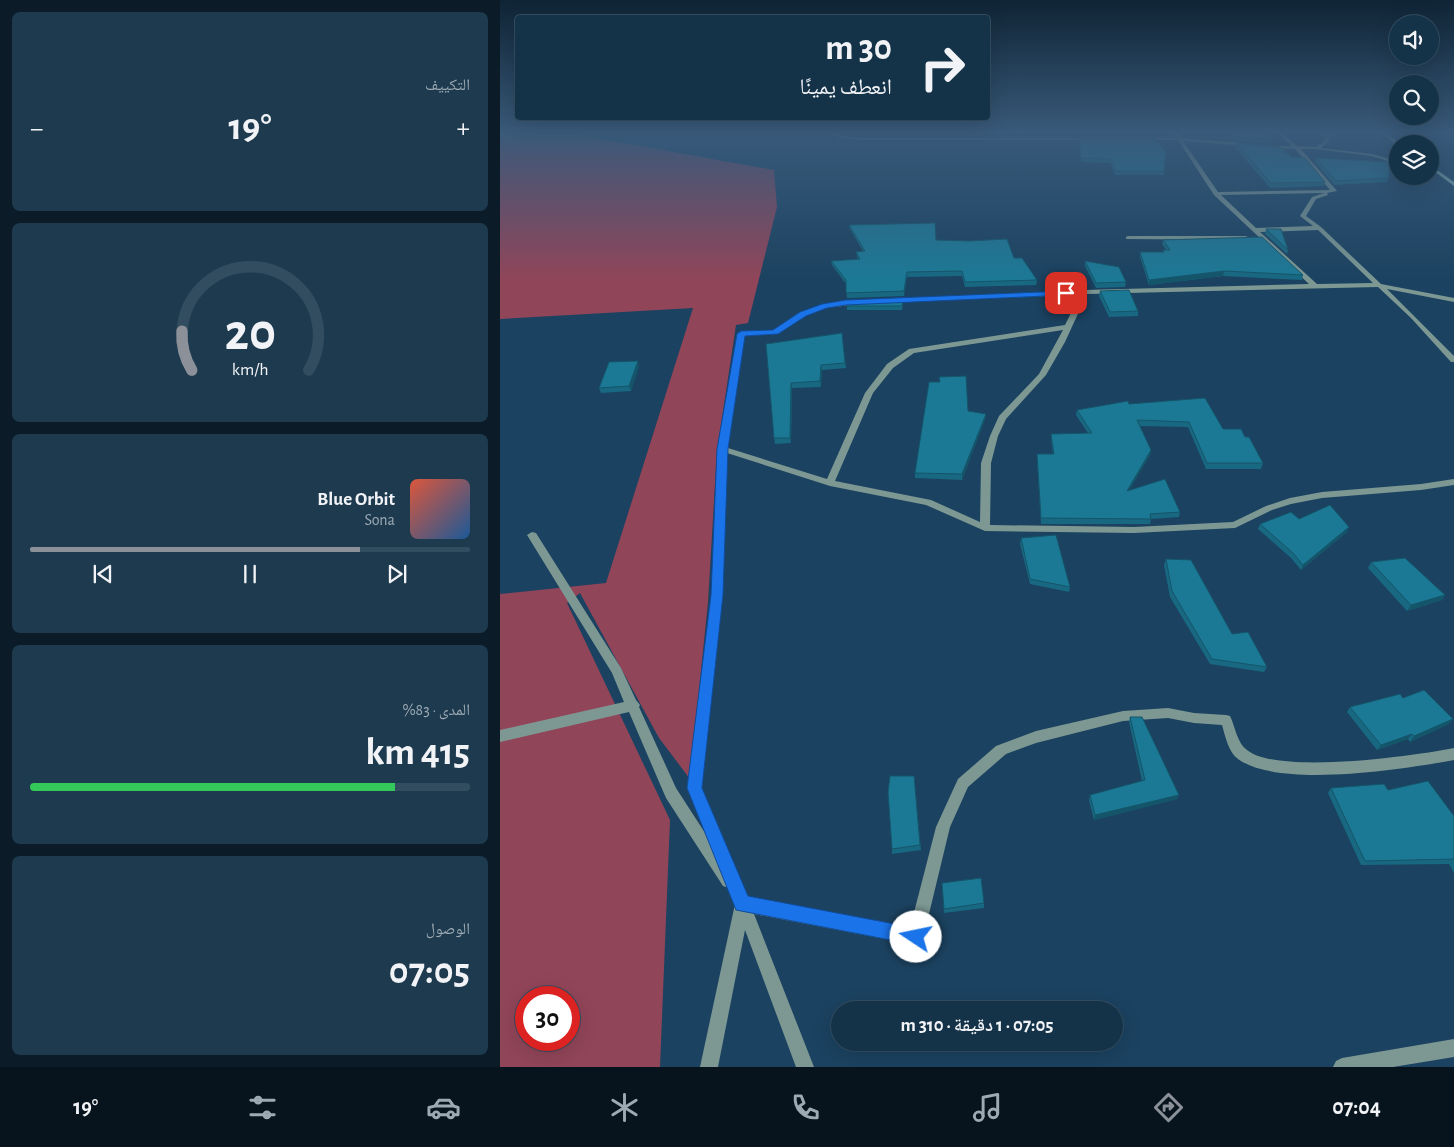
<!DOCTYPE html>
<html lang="ar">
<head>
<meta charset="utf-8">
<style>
  body { margin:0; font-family:"Alegreya Sans","Noto Naskh Arabic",sans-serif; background:#1d3a4f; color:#f1f3f6; direction:rtl; height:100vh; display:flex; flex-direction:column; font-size:19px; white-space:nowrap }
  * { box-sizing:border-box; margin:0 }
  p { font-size:16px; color:#9daab4 }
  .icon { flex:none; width:28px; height:28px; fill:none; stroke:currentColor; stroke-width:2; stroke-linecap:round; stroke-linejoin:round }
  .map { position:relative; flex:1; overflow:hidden; direction:ltr }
  .sheet { display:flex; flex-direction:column; gap:12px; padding:12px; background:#0b1c28; width:500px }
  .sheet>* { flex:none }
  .banner { position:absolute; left:15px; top:15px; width:475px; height:105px; border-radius:5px; box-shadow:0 5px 20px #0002,0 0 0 1px #334d60; direction:rtl; background:#143248; color:#f1f3f6; overflow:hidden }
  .fabs { position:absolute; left:889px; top:15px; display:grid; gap:10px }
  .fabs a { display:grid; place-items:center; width:50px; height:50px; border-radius:50%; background:#143248; box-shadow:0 5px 20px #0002,0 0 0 1px #334d60; font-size:25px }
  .speed { position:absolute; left:15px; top:986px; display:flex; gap:10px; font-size:25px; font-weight:700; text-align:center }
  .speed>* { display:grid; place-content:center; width:65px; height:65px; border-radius:50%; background:#143248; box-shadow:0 5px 20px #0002,0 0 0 1px #334d60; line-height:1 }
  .speed .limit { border:8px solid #d22; background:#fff; color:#111 }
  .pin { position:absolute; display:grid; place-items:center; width:42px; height:42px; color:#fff; margin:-21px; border-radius:10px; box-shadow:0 2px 8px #0006 }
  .me { position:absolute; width:55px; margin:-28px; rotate:281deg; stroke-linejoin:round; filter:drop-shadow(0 0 4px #0008) }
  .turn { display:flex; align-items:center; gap:18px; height:105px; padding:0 15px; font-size:22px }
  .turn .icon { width:65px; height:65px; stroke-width:2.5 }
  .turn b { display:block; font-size:35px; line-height:42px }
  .big { font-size:38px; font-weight:600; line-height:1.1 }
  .sheet .widget { flex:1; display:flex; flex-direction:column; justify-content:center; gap:8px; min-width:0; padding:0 18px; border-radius:8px; background:#1d3a4f }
  .sheet .dial { align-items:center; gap:0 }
  .dial svg { height:130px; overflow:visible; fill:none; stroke:#334d60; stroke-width:7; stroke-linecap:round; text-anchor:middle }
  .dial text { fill:#f1f3f6; stroke:none }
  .song { display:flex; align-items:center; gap:15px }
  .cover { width:60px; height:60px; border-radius:8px; background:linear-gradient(135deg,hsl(10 70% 55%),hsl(210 70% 35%)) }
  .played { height:5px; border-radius:2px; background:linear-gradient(90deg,#8c9099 75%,#334d60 75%) }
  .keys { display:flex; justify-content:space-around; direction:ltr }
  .heat { display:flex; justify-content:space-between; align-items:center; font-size:28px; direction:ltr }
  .charge { height:8px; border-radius:4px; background:linear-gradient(90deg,#34c759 83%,#334d60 0) }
  .trip { position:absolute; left:331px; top:1001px; width:292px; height:50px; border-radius:25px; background:#143248; box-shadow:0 5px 20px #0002,0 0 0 1px #334d60; font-weight:600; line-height:50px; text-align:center; direction:rtl }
  .dock { display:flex; height:80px; justify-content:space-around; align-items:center; background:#08141d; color:#9daab4 }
  .dock .icon { width:35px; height:35px }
  .dock .active { color:#8c9099 }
  .dock b { font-size:22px; color:#f1f3f6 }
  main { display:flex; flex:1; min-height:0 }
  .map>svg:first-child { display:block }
  .green { fill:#914559; fill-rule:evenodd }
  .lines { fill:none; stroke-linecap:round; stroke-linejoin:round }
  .minor { fill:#7d9893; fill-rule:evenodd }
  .secondary { fill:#9fcac3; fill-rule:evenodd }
  .wall { fill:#186881 }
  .shaded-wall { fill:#145569 }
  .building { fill:#1c7996; stroke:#145569 }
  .route { fill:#1a73e8; stroke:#114b97 }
</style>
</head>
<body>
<main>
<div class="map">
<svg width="954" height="1067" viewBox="0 0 954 1067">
  <rect width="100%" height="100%" fill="#1b4260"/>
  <path class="green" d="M0 131H55L274 170 277 207 248 323 236 325 217 451 208 602 190 779 159 738 80 593 67 603 170 820 160 1067H0V594L106 583 193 308 0 319ZM26 998H69V1040H26Z"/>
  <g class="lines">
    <g class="minor">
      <path d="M328 131H334L342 136 361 138H592L594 139 592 140H361L339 138Z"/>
      <path d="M672 131H676L681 138 752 144 750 146 683 141 718 192 830 190 795 149 767 148 769 146H792L774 131H779L797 146 816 147 824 141 827 131H831L828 142 821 148 872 154 898 161V164L871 156 816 149H801L837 191 827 193 828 195 816 199 806 216 821 227 881 284 954 298V302L887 289 954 356V362H951L911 318 878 287 587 294 565 342 546 375 506 419 498 436 491 463 490 525 634 527 733 522 766 506 790 498 822 492 921 484 954 479V485L921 490 822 498 791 504 772 510 735 528 634 533 485 531 426 505 330 486 227 453 222 595 201 788 248 897 410 928 436 827 458 779 496 746 536 731 623 711 668 708 694 713 726 715 730 716C735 726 737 743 747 750 777 775 914 756 954 748V760C905 769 779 789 738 759 729 753 725 736 722 725L694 723 668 718 623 721 536 743 506 754 468 787 450 827 422 943 416 945 254 914 314 1067H296L245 930 218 1067H200L235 904 229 888 223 886 166 798 129 712 0 742V730L124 702 112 673 27 535 32 532 36 533 121 668 136 700 140 705 139 707 176 788 207 836 187 788 212 595 219 449 237 334 241 332 273 330 301 313 323 305 360 300 363 302 360 304 326 308 305 315 278 334 244 336 228 448 327 479 365 393 387 364 409 349 565 325 580 295 389 302 386 300 387 299 585 290 809 284 714 195 678 140H642L640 139 642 138H676ZM824 193 812 197 800 216 813 226 756 228 721 195ZM818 230 873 283 817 284 760 232ZM563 330 539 374 499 416 490 436 481 463 480 522 431 500 335 481 373 393 393 368 414 353Z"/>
      <path d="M628 236H746L749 238 746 240 626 239V237Z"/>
      <path d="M954 1039V1057L893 1067H833L836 1061 842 1058Z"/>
    </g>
    <g class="secondary">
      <path d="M879 131H884L901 144 897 145Z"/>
      <path d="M930 165 954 182V186L930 168Z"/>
    </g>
  </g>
  <g class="wall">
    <path d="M578 131H649L650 132V136H578Z"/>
    <path d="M722 131H765L773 140V143L729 140Z"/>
    <path d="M579 138 664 171V175H615L610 163 581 162Z"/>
    <path d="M736 143 792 157 825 182 824 186 770 188 735 147Z"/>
    <path d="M816 158 889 178 887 182 834 185 815 162Z"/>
    <path d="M349 225 436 240 514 258 537 280 536 285 465 287 462 276 407 277 404 296 347 298 346 284 332 265 331 261 358 260 356 252 363 251 350 229Z"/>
    <path d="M766 229 788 250 787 254 765 234Z"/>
    <path d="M663 240 803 275 802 280 723 276 649 285 640 257V252H663V250H666L662 244Z"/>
    <path d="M585 261 626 282 625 287 596 288 585 266Z"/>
    <path d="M600 291 638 311V316L609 317 599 296Z"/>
    <path d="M403 299V303L402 310H347V306Z"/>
    <path d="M342 333 346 368 322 370 321 387 292 388 291 443 275 444 274 438 266 344Z"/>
    <path d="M139 366 131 391 101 393 99 388Z"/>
    <path d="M629 404 723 429 745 437 763 463 761 469H706L688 427 639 426 651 450 650 455 629 490 680 512 679 517 651 519 650 524H541L537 459V454H553L551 440V434L588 433 576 415 577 410Z"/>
    <path d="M468 411 486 414 485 419 462 480 415 478V473Z"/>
    <path d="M799 519 847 532 801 570 791 558 758 529 760 524Z"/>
    <path d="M521 538 570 587 569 592 530 584 520 544Z"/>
    <path d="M666 559 732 634 767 667 764 672 710 664 670 597 664 565Z"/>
    <path d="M871 562 945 595 942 600 907 611 868 568Z"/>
    <path d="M903 698 949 724 910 742 908 739 877 750 847 712 850 707Z"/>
    <path d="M630 717 679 795 677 799 594 820 589 800 590 795 642 781 629 722Z"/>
    <path d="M414 776 421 850 392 854V849Z"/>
    <path d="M831 788 888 790 954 816V873L949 864 861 865 828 793Z"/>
    <path d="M442 883 484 903V908L444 913Z"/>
  </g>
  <g class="shaded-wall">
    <path d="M724 271 723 276 649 285V280Z"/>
    <path d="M407 272V277L404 296V291Z"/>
    <path d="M138 361 139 366 131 391 129 386Z"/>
    <path d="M321 365 322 370 321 387 320 381Z"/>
    <path d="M291 383 292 388 291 443 290 438Z"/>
    <path d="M486 414 485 419 462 480V474Z"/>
    <path d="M651 450 650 455 626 496 627 491Z"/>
    <path d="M849 527 847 532 801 570 803 565Z"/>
    <path d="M945 595 942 600 907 611 911 605Z"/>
    <path d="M953 719 949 724 910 742 914 736Z"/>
    <path d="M912 734 908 739 877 750 881 745Z"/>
    <path d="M679 795 677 799 594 820 595 815Z"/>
  </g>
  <g class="building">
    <path d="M578 131H649L650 132H579Z"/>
    <path d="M725 131H765L773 140 730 136Z"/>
    <path d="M579 138H655L666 152 664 171H616L610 159 581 158Z"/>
    <path d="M736 143 780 147 792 157 805 158 825 182 771 183Z"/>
    <path d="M816 158 889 162V178L836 181Z"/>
    <path d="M435 223 436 240 469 241 507 239 514 258H522L537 280 465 282 462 271 407 272 404 291 346 293V280L331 261 360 259 356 252 365 251 349 225Z"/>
    <path d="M766 229H781L788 250Z"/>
    <path d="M762 237 803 275 724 271 649 280 640 252H664L663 250H670L663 240Z"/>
    <path d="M585 261 619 267 626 282 596 283Z"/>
    <path d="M629 290 638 311 610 312 600 291Z"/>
    <path d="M403 299 402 306H347V301Z"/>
    <path d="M342 333 345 363 321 365 320 381 291 383 290 438H274L266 344Z"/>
    <path d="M138 361 129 386 99 388 109 362Z"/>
    <path d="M466 376 468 411 486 414 462 474 415 473 429 382H440L439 377Z"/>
    <path d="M705 398 723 429H741L745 437H749L763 463H707L689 422 637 420 651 450 627 491 665 479 680 512 650 514 651 519 541 518 537 454H554L551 434 592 433 577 410 628 401 629 404Z"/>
    <path d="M830 505 849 527 803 565 793 553 760 524 791 512 799 519Z"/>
    <path d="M556 535 570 587 530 579 521 538Z"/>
    <path d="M905 558 945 595 911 605 871 562Z"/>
    <path d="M666 559 691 560 732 634 748 632 767 667 712 659 672 591Z"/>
    <path d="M924 690 953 719 914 736 912 734 881 745 850 707 900 694 903 698Z"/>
    <path d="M630 717H642L679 795 595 815 590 795 645 780Z"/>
    <path d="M390 776H414L420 845 392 849 388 792Z"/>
    <path d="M928 781 954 816V859L865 861 831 788 884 784 888 790Z"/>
    <path d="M481 878 484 903 444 909 442 883Z"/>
  </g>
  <linearGradient id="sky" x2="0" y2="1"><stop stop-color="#0f2435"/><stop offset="0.47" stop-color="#395a7a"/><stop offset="1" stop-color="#395a7a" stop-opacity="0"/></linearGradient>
  <rect width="954" height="281" fill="url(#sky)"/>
  <path class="route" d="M566 291 570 293 569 295 346 305 327 308 306 316 278 334 245 336 228 449 223 595 202 788 248 896 416 928 422 930 425 937 422 943 416 945 236 910 187 788 211 595 217 449 237 334 241 331 273 330 300 312 322 304 346 300Z"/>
</svg>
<div class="fabs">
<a><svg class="icon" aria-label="sound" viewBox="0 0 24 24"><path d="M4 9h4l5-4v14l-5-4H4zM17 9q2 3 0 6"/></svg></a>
<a><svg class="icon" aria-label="search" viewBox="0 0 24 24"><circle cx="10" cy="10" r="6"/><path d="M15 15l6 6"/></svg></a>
<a><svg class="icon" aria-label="layers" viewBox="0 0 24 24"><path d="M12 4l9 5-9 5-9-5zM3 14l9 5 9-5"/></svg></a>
</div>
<div class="speed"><div class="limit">30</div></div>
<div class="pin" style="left:566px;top:293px;background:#d93025"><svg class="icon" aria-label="arrive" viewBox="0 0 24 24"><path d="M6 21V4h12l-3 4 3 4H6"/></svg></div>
<svg class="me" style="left:416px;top:937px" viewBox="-20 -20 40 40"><circle r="19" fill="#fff"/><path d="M0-13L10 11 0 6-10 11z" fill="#1a73e8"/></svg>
<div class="trip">07:05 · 1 دقيقة · 310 m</div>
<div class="banner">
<div class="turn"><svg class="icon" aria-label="right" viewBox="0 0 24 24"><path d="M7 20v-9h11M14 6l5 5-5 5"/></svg><div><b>30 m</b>انعطف يمينًا</div></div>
</div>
</div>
<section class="sheet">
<div class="widget"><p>التكييف</p>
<div class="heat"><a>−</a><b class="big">19°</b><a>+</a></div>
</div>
<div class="widget dial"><svg viewBox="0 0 100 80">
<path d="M14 69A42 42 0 1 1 86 69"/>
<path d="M14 69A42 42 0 0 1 8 45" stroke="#8c9099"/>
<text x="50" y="56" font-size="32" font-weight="700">20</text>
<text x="50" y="72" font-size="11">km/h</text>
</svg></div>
<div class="widget">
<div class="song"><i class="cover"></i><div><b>Blue Orbit</b><p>Sona</p></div></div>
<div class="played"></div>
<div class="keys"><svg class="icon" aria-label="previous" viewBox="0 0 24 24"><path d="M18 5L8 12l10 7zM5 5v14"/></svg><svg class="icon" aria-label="pause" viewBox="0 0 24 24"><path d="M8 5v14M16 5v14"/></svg><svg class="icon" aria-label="next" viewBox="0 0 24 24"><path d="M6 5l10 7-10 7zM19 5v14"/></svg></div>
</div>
<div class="widget"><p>المدى · 83%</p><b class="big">415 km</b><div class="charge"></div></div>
<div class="widget"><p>الوصول</p><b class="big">07:05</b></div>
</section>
</main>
<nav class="dock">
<b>07:04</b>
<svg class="icon active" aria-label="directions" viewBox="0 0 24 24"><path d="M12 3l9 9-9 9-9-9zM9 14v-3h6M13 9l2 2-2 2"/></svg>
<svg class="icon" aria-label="music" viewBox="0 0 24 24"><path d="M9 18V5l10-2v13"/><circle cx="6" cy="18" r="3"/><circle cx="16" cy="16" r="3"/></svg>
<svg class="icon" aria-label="phone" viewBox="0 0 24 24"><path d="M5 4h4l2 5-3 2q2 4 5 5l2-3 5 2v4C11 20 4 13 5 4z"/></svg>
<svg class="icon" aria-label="climate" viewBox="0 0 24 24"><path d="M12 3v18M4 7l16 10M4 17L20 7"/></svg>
<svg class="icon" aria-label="car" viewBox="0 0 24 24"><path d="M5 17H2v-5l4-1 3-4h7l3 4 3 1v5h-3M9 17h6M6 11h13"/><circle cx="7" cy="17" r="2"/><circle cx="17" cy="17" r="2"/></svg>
<svg class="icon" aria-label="filters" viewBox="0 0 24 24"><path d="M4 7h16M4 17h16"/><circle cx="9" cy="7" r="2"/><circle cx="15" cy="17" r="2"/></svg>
<b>19°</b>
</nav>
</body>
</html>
